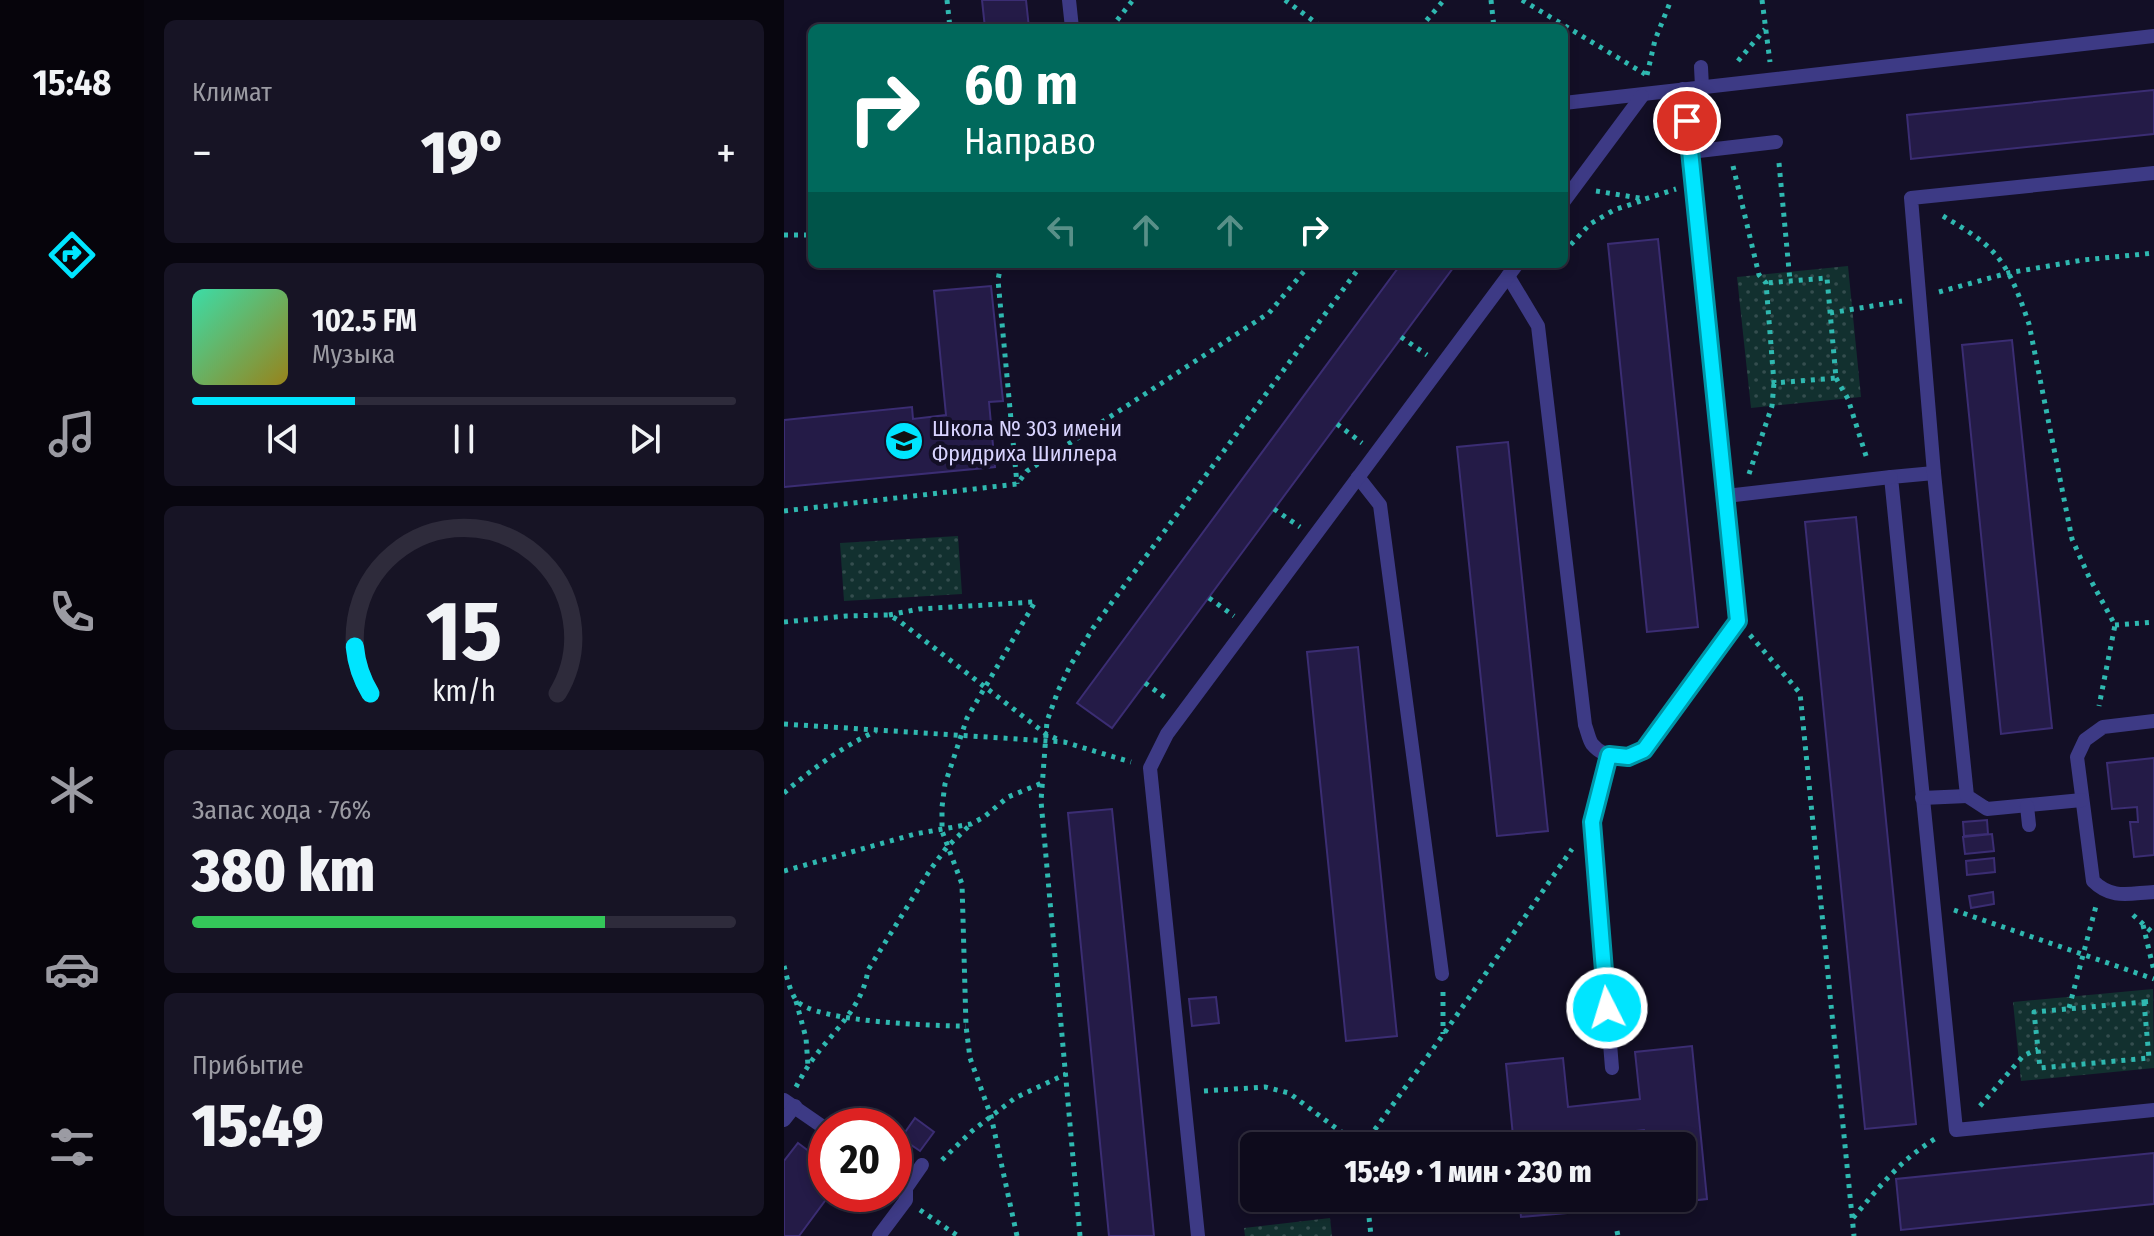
<!DOCTYPE html>
<html lang="ru">
<head>
<meta charset="utf-8">
<style>
  body { margin:0; font-family:"Fira Sans Condensed",sans-serif; background:#171425; color:#f1f3f6; height:100vh; display:flex; flex-direction:column; font-size:30px; white-space:nowrap }
  * { box-sizing:border-box; margin:0 }
  p { font-size:26px; color:#9b9ba3 }
  .icon { flex:none; width:44px; height:44px; fill:none; stroke:currentColor; stroke-width:2; stroke-linecap:round; stroke-linejoin:round }
  .map { position:relative; flex:1; overflow:hidden }
  .panel { display:flex; flex-direction:column; gap:20px; padding:20px; background:#08060f; width:640px }
  .panel>* { flex:none }
  .hud { position:absolute; left:24px; top:24px; width:760px; height:244px; border-radius:12px; box-shadow:0 4px 12px #0003,0 0 0 2px #2e2b3b; background:#00695c; color:#fff; overflow:hidden }
  .speed { position:absolute; left:24px; top:1108px; display:flex; gap:16px; font-size:40px; font-weight:700; text-align:center }
  .speed>* { display:grid; place-content:center; width:104px; height:104px; border-radius:50%; background:#0e0b1c; box-shadow:0 4px 12px #0003,0 0 0 2px #2e2b3b; line-height:1 }
  .speed .limit { border:12px solid #d22; background:#fff; color:#111 }
  .pin { position:absolute; display:grid; place-items:center; width:68px; height:68px; color:#fff; margin:-34px; border:4px solid #fff; border-radius:50%; box-shadow:0 2px 8px #0007 }
  .me { position:absolute; width:88px; margin:-44px; rotate:355deg; stroke-linejoin:round; filter:drop-shadow(0 0 6px #0008) }
  .turn { display:flex; align-items:center; gap:28px; height:168px; padding:0 24px; font-size:36px }
  .turn .icon { width:104px; height:104px; stroke-width:2.5 }
  .turn b { display:block; font-size:56px; line-height:68px }
  .lanes { display:flex; align-items:center; height:76px; padding:0 24px; background:#0003; justify-content:center; gap:40px; direction:ltr }
  .lanes .off { opacity:.35 }
  .big { font-size:60px; font-weight:800; line-height:1.1 }
  .panel .card { flex:1; display:flex; flex-direction:column; justify-content:center; gap:12px; min-width:0; padding:0 28px; border-radius:12px; background:#171425 }
  .panel .dial { align-items:center; gap:0 }
  .dial svg { height:208px; overflow:visible; fill:none; stroke:#2e2b3b; stroke-width:7; stroke-linecap:round; text-anchor:middle }
  .dial text { fill:#f1f3f6; stroke:none }
  .song { display:flex; align-items:center; gap:24px }
  .cover { width:96px; height:96px; border-radius:12px; background:linear-gradient(135deg,hsl(160 70% 55%),hsl(50 70% 35%)) }
  .played { height:8px; border-radius:4px; background:linear-gradient(90deg,#00e5ff 30%,#2e2b3b 30%) }
  .keys { display:flex; justify-content:space-around; direction:ltr }
  .heat { display:flex; justify-content:space-between; align-items:center; font-size:44px; direction:ltr }
  .charge { height:12px; border-radius:6px; background:linear-gradient(90deg,#34c759 76%,#2e2b3b 0) }
  .trip { position:absolute; left:456px; top:1132px; width:456px; height:80px; border-radius:12px; background:#0e0b1c; box-shadow:0 4px 12px #0003,0 0 0 2px #2e2b3b; font-weight:800; line-height:80px; text-align:center }
  main { display:flex; flex:1; min-height:0 }
  .dock { display:flex; flex-direction:column; width:144px; justify-content:space-around; align-items:center; background:#06040b; color:#9b9ba3 }
  .dock .icon { width:56px; height:56px }
  .dock .selected { color:#00e5ff }
  .dock b { font-size:36px; color:#f1f3f6 }
  .map>svg:first-child { display:block }
  .park { fill:url(#park-dots) }
  .building { fill:#241b47; stroke:#3b2d73; stroke-width:2 }
  .lines { fill:none; stroke-linecap:round; stroke-linejoin:round }
  .path { stroke:#2fb8b0; stroke-width:5; stroke-dasharray:4 6; stroke-linecap:butt }
  .service { stroke:#3d3a85; stroke-width:14 }
  .route-casing { stroke:#0095a6; stroke-width:20 }
  .route { stroke:#00e5ff; stroke-width:14 }
  .labels { text-anchor:middle; dominant-baseline:central; stroke-width:8; stroke-linejoin:round; paint-order:stroke }
  .poi-label { font-size:22px; fill:#d9d4ff; stroke:#130f26; text-anchor:start }
</style>
</head>
<body>
<main>
<nav class="dock">
<b>15:48</b>
<svg class="icon selected" aria-label="directions" viewBox="0 0 24 24"><path d="M12 3l9 9-9 9-9-9zM9 14v-3h6M13 9l2 2-2 2"/></svg>
<svg class="icon" aria-label="music" viewBox="0 0 24 24"><path d="M9 18V5l10-2v13"/><circle cx="6" cy="18" r="3"/><circle cx="16" cy="16" r="3"/></svg>
<svg class="icon" aria-label="phone" viewBox="0 0 24 24"><path d="M5 4h4l2 5-3 2q2 4 5 5l2-3 5 2v4C11 20 4 13 5 4z"/></svg>
<svg class="icon" aria-label="climate" viewBox="0 0 24 24"><path d="M12 3v18M4 7l16 10M4 17L20 7"/></svg>
<svg class="icon" aria-label="car" viewBox="0 0 24 24"><path d="M5 17H2v-5l4-1 3-4h7l3 4 3 1v5h-3M9 17h6M6 11h13"/><circle cx="7" cy="17" r="2"/><circle cx="17" cy="17" r="2"/></svg>
<svg class="icon" aria-label="filters" viewBox="0 0 24 24"><path d="M4 7h16M4 17h16"/><circle cx="9" cy="7" r="2"/><circle cx="15" cy="17" r="2"/></svg>
</nav>
<section class="panel">
<div class="card"><p>Климат</p>
<div class="heat"><a>−</a><b class="big">19°</b><a>+</a></div>
</div>
<div class="card">
<div class="song"><i class="cover"></i><div><b>102.5 FM</b><p>Музыка</p></div></div>
<div class="played"></div>
<div class="keys"><svg class="icon" aria-label="previous" viewBox="0 0 24 24"><path d="M18 5L8 12l10 7zM5 5v14"/></svg><svg class="icon" aria-label="pause" viewBox="0 0 24 24"><path d="M8 5v14M16 5v14"/></svg><svg class="icon" aria-label="next" viewBox="0 0 24 24"><path d="M6 5l10 7-10 7zM19 5v14"/></svg></div>
</div>
<div class="card dial"><svg viewBox="0 0 100 80">
<path d="M14 69A42 42 0 1 1 86 69"/>
<path d="M14 69A42 42 0 0 1 8 51" stroke="#00e5ff"/>
<text x="50" y="56" font-size="32" font-weight="700">15</text>
<text x="50" y="72" font-size="11">km/h</text>
</svg></div>
<div class="card"><p>Запас хода · 76%</p><b class="big">380 km</b><div class="charge"></div></div>
<div class="card"><p>Прибытие</p><b class="big">15:49</b></div>
</section>
<div class="map">
<svg width="1370" height="1236" viewBox="0 0 1370 1236">
  <defs>
    <pattern id="park-dots" width="8" height="8" patternUnits="userSpaceOnUse" patternTransform="scale(2)"><rect width="8" height="8" fill="#12302f"/><path d="M2 2h.1M6 6h.1" fill="none" stroke="#344d4e" stroke-width="1.8" stroke-linecap="round"/></pattern>
  </defs>
  <rect width="100%" height="100%" fill="#130f26"/>
  <g class="park">
    <path d="M1064 266 1077 397 967 408 953 277Z"/>
    <path d="M174 536 178 594 60 601 56 543Z"/>
    <path d="M1369 989 1370 1068 1237 1081 1229 1002Z"/>
    <path d="M546 1218 548 1236H461L460 1228Z"/>
  </g>
  <g class="building">
    <path d="M198 0H242L245 28H201Z"/>
    <path d="M1370 90V134L1127 159 1123 115Z"/>
    <path d="M874 239 914 627 863 632 824 244Z"/>
    <path d="M617 264H672L328 728 293 703Z"/>
    <path d="M207 286 219 401 205 402 211 467 0 487V420L128 407 129 419 162 415 150 291Z"/>
    <path d="M1228 340 1268 728 1217 734 1178 345Z"/>
    <path d="M724 442 764 831 713 836 673 447Z"/>
    <path d="M1072 517 1132 1124 1081 1129 1021 522Z"/>
    <path d="M574 647 613 1036 562 1041 523 652Z"/>
    <path d="M1370 758V855L1350 857 1346 822H1354L1353 807 1328 809 1323 763Z"/>
    <path d="M328 809 344 966 370 1236H325L284 813Z"/>
    <path d="M1203 820 1204 834 1180 836 1179 822Z"/>
    <path d="M1208 834 1210 851 1181 854 1179 837Z"/>
    <path d="M1210 858 1211 872 1183 875 1182 861Z"/>
    <path d="M1209 892 1210 904 1187 908 1185 896Z"/>
    <path d="M432 997 435 1023 408 1026 405 999Z"/>
    <path d="M908 1046 923 1199 867 1205V1198H898V1146H862L860 1130 787 1138 788 1146H730L722 1064 779 1058 784 1107 856 1099 851 1052Z"/>
    <path d="M131 1118 150 1132 136 1151 117 1138Z"/>
    <path d="M14 1143 42 1164V1194H46L15 1236H0V1161Z"/>
    <path d="M1370 1153V1204L1117 1230 1112 1179Z"/>
    <path d="M735 1198H793L794 1212 737 1217Z"/>
  </g>
  <g class="lines">
    <g class="path">
      <path d="M163 0 166 28"/>
      <path d="M501 0 539 28"/>
      <path d="M707 0 710 28"/>
      <path d="M738 0 861 74"/>
      <path d="M978 0 986 62"/>
      <path d="M327 28 349 0"/>
      <path d="M636 28 660 0"/>
      <path d="M954 61 981 29"/>
      <path d="M863 75 871 40 887 0"/>
      <path d="M995 163 1006 281"/>
      <path d="M949 166 975 275 982 283 990 383 1052 378 1043 278 982 283"/>
      <path d="M812 191 861 199 892 189"/>
      <path d="M1159 216C1177 227 1197 238 1211 254 1228 273 1237 301 1245 324L1288 539 1305 577 1331 625 1315 706"/>
      <path d="M0 235H28"/>
      <path d="M780 252 806 224 830 210 860 200"/>
      <path d="M217 264 214 280 233 484"/>
      <path d="M1155 292 1224 273 1299 260 1370 253"/>
      <path d="M1046 313 1118 301"/>
      <path d="M617 337 643 355"/>
      <path d="M1052 378 1064 399 1083 459"/>
      <path d="M553 424 578 443"/>
      <path d="M965 474 988 406 990 383"/>
      <path d="M490 509 516 527"/>
      <path d="M0 511 233 484 243 471 485 313 526 264"/>
      <path d="M425 598 450 616"/>
      <path d="M105 615 135 609 250 602"/>
      <path d="M0 622 62 616 105 615 114 620 262 734 273 739"/>
      <path d="M1331 625 1370 622"/>
      <path d="M966 635 1016 693 1070 1236"/>
      <path d="M361 683 383 699"/>
      <path d="M0 724 280 742 347 762"/>
      <path d="M0 793C28 769 58 747 92 731"/>
      <path d="M0 871 131 834 187 824 200 817 224 797 258 783"/>
      <path d="M1170 910 1370 979"/>
      <path d="M1349 915 1370 934"/>
      <path d="M1359 925 1370 971"/>
      <path d="M0 966C3 977 6 993 13 1001 31 1022 152 1026 182 1026"/>
      <path d="M659 992V1034"/>
      <path d="M12 1001 22 1038 24 1066"/>
      <path d="M1360 1002 1365 1058 1256 1068 1250 1012Z"/>
      <path d="M1360 1002 1370 1001"/>
      <path d="M1285 1008 1312 906"/>
      <path d="M12 1087C18 1076 24 1065 32 1055 53 1028 79 1005 84 970L146 870 163 847 187 824"/>
      <path d="M420 1091 481 1087 505 1093 576 1146"/>
      <path d="M1196 1106 1239 1056 1254 1049"/>
      <path d="M579 1146 659 1035 788 849"/>
      <path d="M158 1160 188 1131 231 1098 282 1074"/>
      <path d="M583 1198 587 1236"/>
      <path d="M136 1210 174 1236"/>
      <path d="M1069 1218C1096 1186 1117 1159 1154 1137"/>
      <path d="M833 1231 834 1236"/>
      <path d="M233 1236 207 1116 186 1058 182 1026 178 884 158 831V807L161 784 183 718 251 602"/>
      <path d="M296 1236 257 801 263 721 274 691 286 666 309 628 578 264"/>
    </g>
    <g class="service">
      <path d="M285 0 288 28"/>
      <path d="M917 67 918 87"/>
      <path d="M780 103 1370 36"/>
      <path d="M906 152 992 142"/>
      <path d="M780 201 858 96"/>
      <path d="M724 276 754 326 801 725C803 730 805 740 808 744 822 761 843 757 860 750L954 621 899 89"/>
      <path d="M1150 473 1107 477 1172 1130 1370 1110"/>
      <path d="M574 477 596 505 658 974"/>
      <path d="M942 496 1107 477"/>
      <path d="M1370 721 1319 727 1301 740 1293 757 1309 881C1328 900 1346 893 1370 892"/>
      <path d="M825 755 808 822 828 1068"/>
      <path d="M1138 798 1183 796"/>
      <path d="M1298 800 1203 809 1183 796 1150 473 1127 198 1370 173"/>
      <path d="M1243 806 1245 825"/>
      <path d="M0 1100 42 1129"/>
      <path d="M0 1120 11 1106"/>
      <path d="M110 1179 122 1188 138 1165"/>
      <path d="M95 1236 122 1200V1188"/>
      <path d="M414 1236 366 768 383 734 733 264"/>
    </g>
  </g>
  <g class="lines">
    <defs>
      <path id="route" d="M823 1008 808 822 825 755 844 757 860 750 954 621 903 121"/>
    </defs>
    <use href="#route" class="route-casing"/>
    <use href="#route" class="route"/>
  </g>
  <defs>
    <symbol id="school-disc" viewBox="-11 -11 22 22"><circle r="9.5" fill="#00e5ff" stroke="#130f26"/><path d="M0-5L7-2L0 1L-7-2ZM-4 1L0 2.5L4 1V4Q0 6-4 4Z" fill="#111"/></symbol>
  </defs>
  <g fill-rule="evenodd">
    <use href="#school-disc" x="98" y="419" width="44" height="44"/>
  </g>
  <g class="labels">
    <g class="poi-label">
      <text x="148" y="428">Школа № 303 имени<tspan x="148" dy="25">Фридриха Шиллера</tspan></text>
    </g>
  </g>
</svg>
<div class="speed"><div class="limit">20</div></div>
<div class="pin" style="left:903px;top:121px;background:#d93025"><svg class="icon" aria-label="arrive" viewBox="0 0 24 24"><path d="M6 21V4h12l-3 4 3 4H6"/></svg></div>
<svg class="me" style="left:823px;top:1008px" viewBox="-20 -20 40 40"><circle r="17" fill="#00e5ff" stroke="#fff" stroke-width="3"/><path d="M0-11L8 9 0 5-8 9z" fill="#fff"/></svg>
<div class="trip">15:49 · 1 мин · 230 m</div>
<div class="hud">
<div class="turn"><svg class="icon" aria-label="right" viewBox="0 0 24 24"><path d="M7 20v-9h11M14 6l5 5-5 5"/></svg><div><b>60 m</b>Направо</div></div>
<div class="lanes"><svg class="icon off" aria-label="left" viewBox="0 0 24 24"><path d="M17 20v-9H6M10 6l-5 5 5 5"/></svg><svg class="icon off" aria-label="ahead" viewBox="0 0 24 24"><path d="M12 20V5M6 11l6-6 6 6"/></svg><svg class="icon off" aria-label="ahead" viewBox="0 0 24 24"><path d="M12 20V5M6 11l6-6 6 6"/></svg><svg class="icon" aria-label="right" viewBox="0 0 24 24"><path d="M7 20v-9h11M14 6l5 5-5 5"/></svg></div>
</div>
</div>
</main>
</body>
</html>
